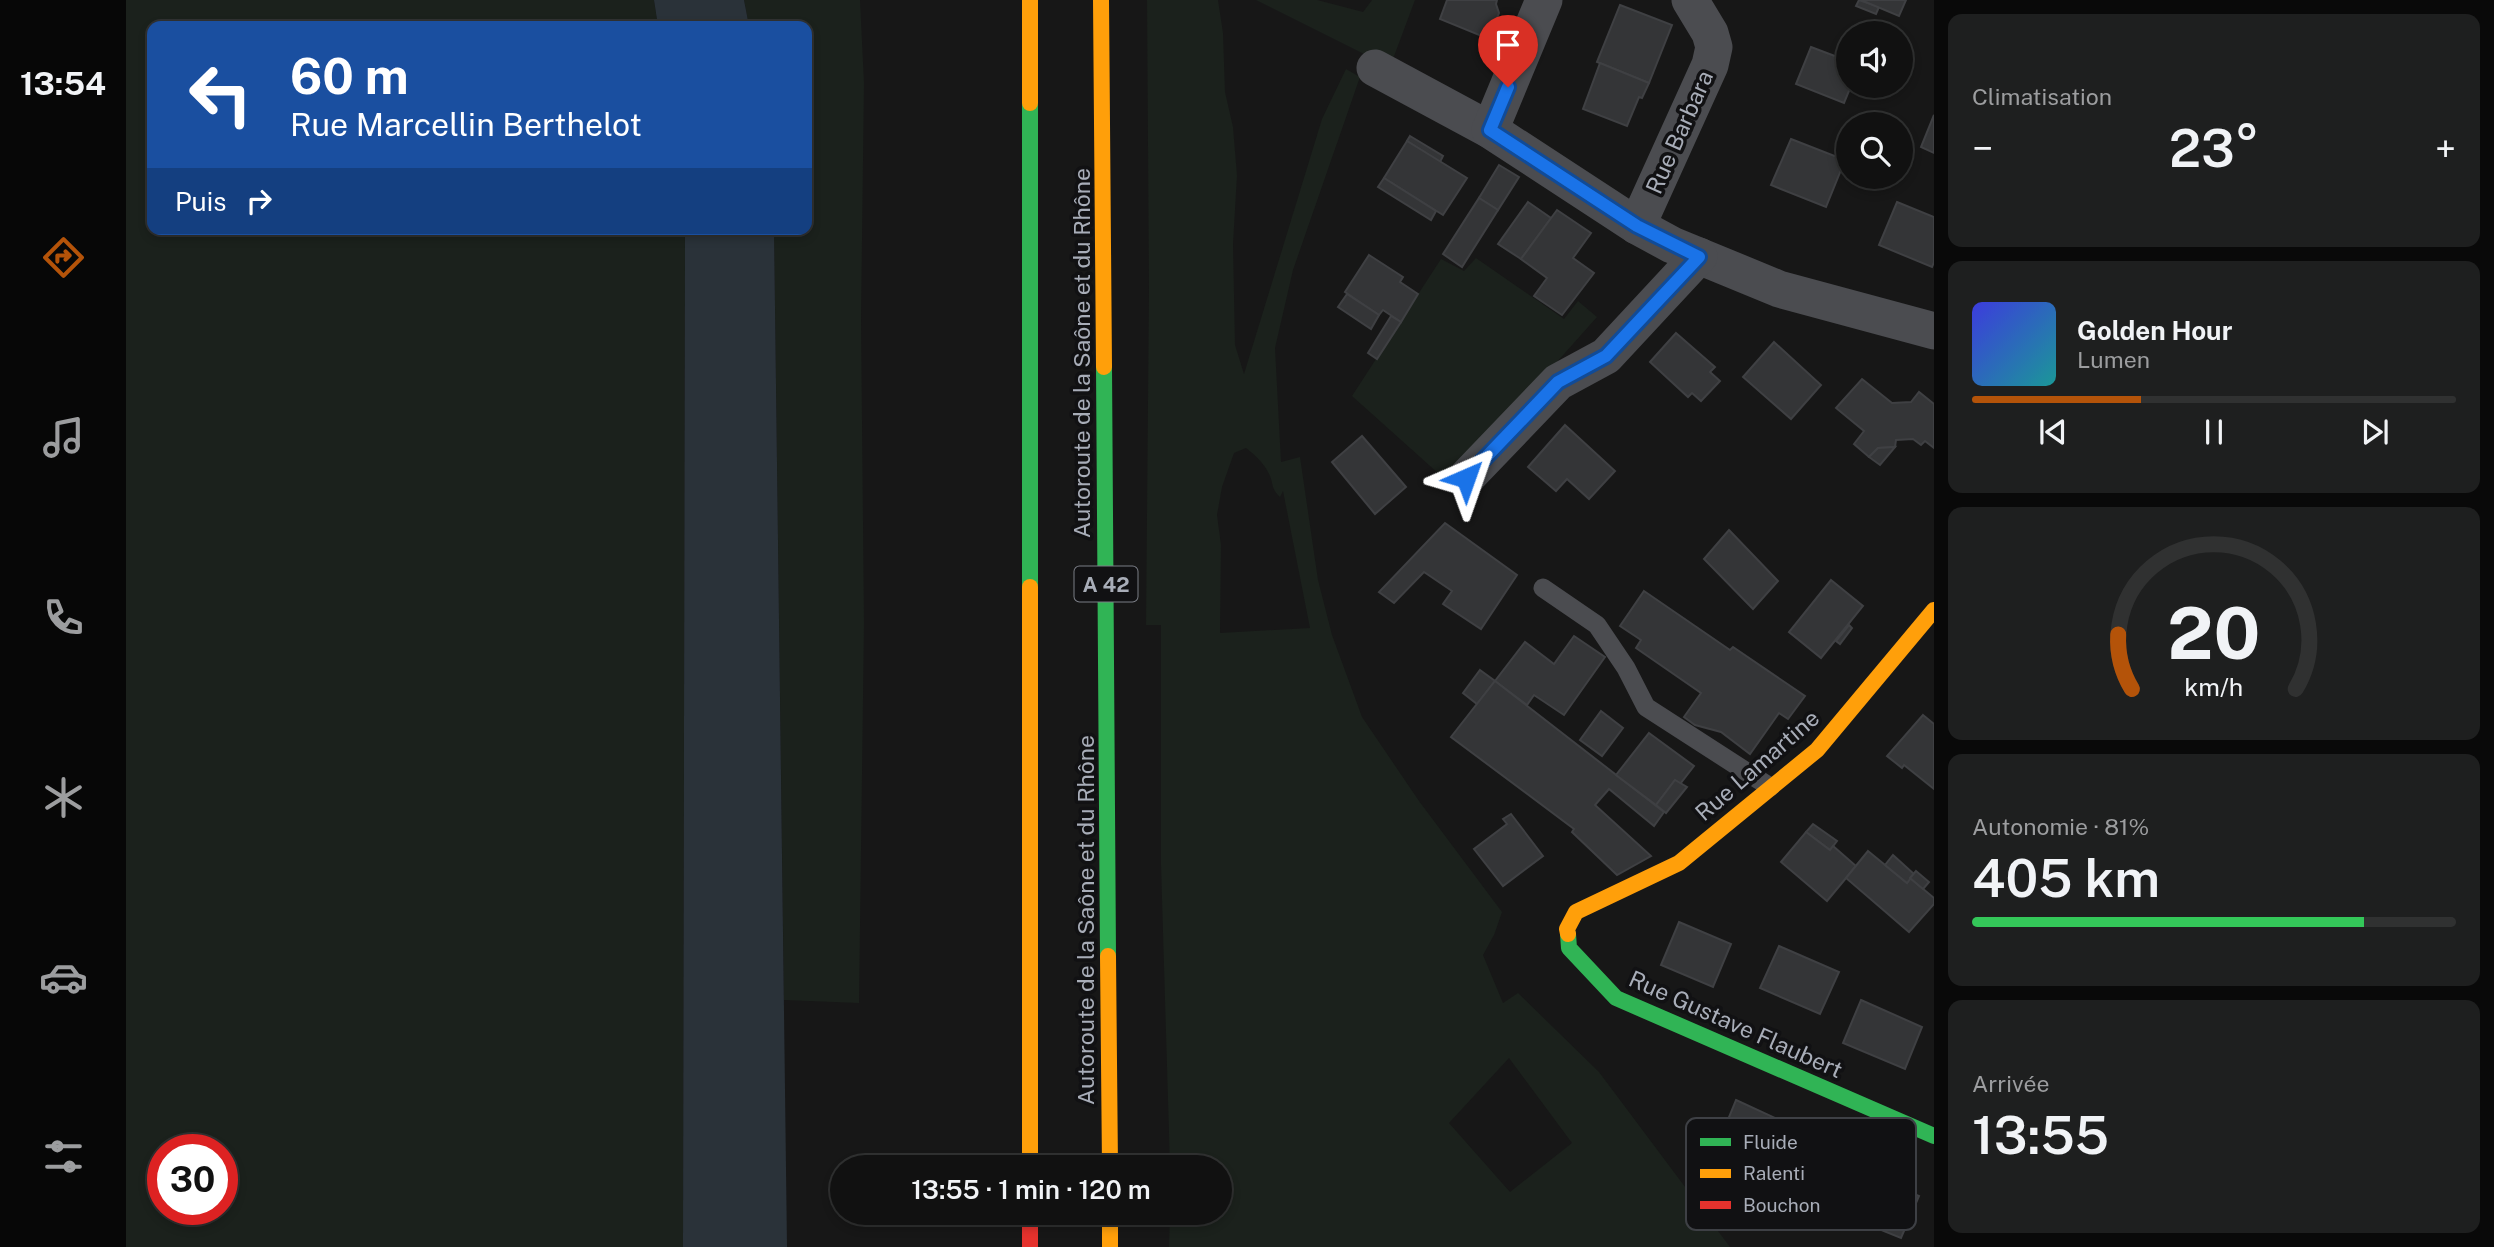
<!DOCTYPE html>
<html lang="fr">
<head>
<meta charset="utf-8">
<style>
  body { margin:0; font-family:"Public Sans",sans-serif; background:#1e1f1f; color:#f1f3f6; height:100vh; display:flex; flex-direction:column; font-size:26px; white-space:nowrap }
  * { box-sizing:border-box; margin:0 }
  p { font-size:23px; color:#9c9d9f }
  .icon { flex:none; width:38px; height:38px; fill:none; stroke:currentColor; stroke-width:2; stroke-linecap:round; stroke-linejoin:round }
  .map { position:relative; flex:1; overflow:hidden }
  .panel { display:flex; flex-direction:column; gap:14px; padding:14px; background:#090909; width:560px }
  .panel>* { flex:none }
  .banner { position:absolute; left:21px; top:21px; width:665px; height:214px; border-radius:14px; box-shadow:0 4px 10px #0003,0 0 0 2px #303131; background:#1a4fa0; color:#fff; overflow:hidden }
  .controls { position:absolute; left:1710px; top:21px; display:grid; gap:14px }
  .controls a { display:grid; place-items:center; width:77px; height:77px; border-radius:50%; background:#111; box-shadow:0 4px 10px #0003,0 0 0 2px #303131; font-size:35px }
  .speed { position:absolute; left:21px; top:1134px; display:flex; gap:14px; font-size:35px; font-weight:700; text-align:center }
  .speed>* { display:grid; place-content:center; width:91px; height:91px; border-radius:50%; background:#111; box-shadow:0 4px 10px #0003,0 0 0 2px #303131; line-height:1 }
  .speed .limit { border:10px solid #d22; background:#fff; color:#111 }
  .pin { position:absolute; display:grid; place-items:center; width:60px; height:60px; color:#fff; margin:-72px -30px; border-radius:50% 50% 50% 0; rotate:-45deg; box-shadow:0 0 7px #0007 }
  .pin .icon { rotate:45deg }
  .me { position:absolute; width:77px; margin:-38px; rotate:43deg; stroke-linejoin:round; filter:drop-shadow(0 0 5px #0008) }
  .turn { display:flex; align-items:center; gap:24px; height:147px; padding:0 28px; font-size:32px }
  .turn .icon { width:91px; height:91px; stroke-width:2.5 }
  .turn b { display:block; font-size:49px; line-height:60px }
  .then { display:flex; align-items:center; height:66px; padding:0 28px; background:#0003; gap:14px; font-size:26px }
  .big { font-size:52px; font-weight:600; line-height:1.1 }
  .panel .tile { flex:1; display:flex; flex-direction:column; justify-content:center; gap:10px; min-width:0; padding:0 24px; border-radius:14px; background:#1e1f1f }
  .panel .dial { align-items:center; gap:0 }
  .dial svg { height:182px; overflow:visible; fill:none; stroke:#303131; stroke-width:7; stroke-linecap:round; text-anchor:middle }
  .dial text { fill:#f1f3f6; stroke:none }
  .song { display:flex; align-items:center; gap:21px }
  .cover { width:84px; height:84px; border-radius:10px; background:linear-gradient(135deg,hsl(240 70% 55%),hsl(180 70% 35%)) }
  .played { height:7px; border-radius:4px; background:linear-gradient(90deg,#b45309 35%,#303131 35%) }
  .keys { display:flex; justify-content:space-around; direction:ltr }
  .heat { display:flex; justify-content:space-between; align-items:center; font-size:38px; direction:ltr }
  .charge { height:10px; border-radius:5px; background:linear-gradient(90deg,#34c759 81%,#303131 0) }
  .trip { position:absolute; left:704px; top:1155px; width:402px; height:70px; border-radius:35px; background:#111; box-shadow:0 4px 10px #0003,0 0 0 2px #303131; font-weight:600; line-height:70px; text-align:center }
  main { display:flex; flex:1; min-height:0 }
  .tab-bar { display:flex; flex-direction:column; width:126px; justify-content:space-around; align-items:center; background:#070707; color:#9c9d9f }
  .tab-bar .icon { width:49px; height:49px }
  .tab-bar .selected { color:#b45309 }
  .tab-bar b { font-size:32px; color:#f1f3f6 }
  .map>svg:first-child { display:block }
  .green { fill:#1b211c; fill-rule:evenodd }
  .water { fill:#2a3239 }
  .building { fill:#343537; stroke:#3f4043; stroke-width:2 }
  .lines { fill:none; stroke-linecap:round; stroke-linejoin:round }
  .lane { stroke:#4b4c50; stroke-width:19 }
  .street { stroke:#4b4c50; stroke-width:37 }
  .fast { stroke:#30b455; stroke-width:16 }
  .slow { stroke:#ff9f0a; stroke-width:16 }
  .jam { stroke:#e5322d; stroke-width:16 }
  .route-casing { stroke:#114b97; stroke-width:18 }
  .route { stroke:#1a73e8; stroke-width:12 }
  .labels { text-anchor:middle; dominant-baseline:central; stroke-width:7; stroke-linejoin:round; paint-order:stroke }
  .shield { fill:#111113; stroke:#7b7e86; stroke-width:2 }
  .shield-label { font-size:21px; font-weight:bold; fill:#a8adb8 }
  .street-label { font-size:23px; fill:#a8adb8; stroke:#111113 }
  .key { fill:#111113; stroke:#3e4045; stroke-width:2 }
  .key-label { font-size:19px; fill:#a8adb8 }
</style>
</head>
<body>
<main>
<nav class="tab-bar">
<b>13:54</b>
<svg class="icon selected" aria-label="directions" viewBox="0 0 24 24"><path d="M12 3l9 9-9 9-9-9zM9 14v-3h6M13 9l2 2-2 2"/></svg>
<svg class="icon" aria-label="music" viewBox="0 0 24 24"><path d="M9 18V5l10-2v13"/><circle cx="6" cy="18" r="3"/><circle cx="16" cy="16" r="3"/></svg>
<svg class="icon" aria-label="phone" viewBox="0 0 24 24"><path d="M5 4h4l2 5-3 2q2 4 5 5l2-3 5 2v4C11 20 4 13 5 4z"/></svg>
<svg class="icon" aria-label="climate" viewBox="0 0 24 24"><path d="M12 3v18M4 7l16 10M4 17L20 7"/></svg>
<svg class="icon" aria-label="car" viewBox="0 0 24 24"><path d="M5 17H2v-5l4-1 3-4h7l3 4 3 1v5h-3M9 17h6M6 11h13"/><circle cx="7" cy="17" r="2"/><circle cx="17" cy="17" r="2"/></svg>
<svg class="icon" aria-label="filters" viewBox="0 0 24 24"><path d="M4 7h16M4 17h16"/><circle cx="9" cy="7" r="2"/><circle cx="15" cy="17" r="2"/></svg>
</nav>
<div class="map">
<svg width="1808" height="1247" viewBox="0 0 1808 1247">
  <rect width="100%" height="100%" fill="#171717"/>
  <g class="green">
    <path d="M0 0H528L532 26H26V229H559L557 1247H0ZM37 1150H96V1209H37Z"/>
    <path d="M618 0H734L738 83 735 319 738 623 733 1003 658 1000 648 229H681V26H623Z"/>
    <path d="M1021 0H1092L1097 33 1099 92 1107 127 1111 175 1107 244 1109 345 1118 374 1196 119 1220 69 1234 77 1167 270 1149 348 1155 462 1174 457 1192 580 1206 635 1236 717 1293 801 1376 912 1368 935 1357 955 1377 1003 1392 993 1473 1072 1604 1247H1043L1044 1213H1094V1167H1044L1035 865V625H1020L1023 290ZM1120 448C1130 456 1139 464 1144 476 1148 487 1145 488 1154 497L1157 491 1184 628 1094 633 1095 545 1091 515 1096 487 1108 453ZM1383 1058 1446 1143 1384 1192 1323 1123Z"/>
    <path d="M1130 0H1191L1237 12 1246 0H1289L1264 67Z"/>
    <path d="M1350 258 1438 319 1452 301 1471 317 1323 483 1226 396 1315 259 1338 271Z"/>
  </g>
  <g class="water">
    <path d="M528 0H618L623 26H532Z"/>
    <path d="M559 229H648L661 1247H557Z"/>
  </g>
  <g class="building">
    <path d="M1321 0H1371L1370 4 1373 13 1363 39 1314 19Z"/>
    <path d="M1733 0 1753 7 1750 14 1730 6Z"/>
    <path d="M1735 0H1780L1773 16Z"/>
    <path d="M1494 5 1546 25 1523 83 1471 62Z"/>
    <path d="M1685 47 1722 61V86H1725L1718 103 1670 84Z"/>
    <path d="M1474 63 1523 83 1516 98 1513 97 1501 126 1457 109Z"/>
    <path d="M1808 115V153L1795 147Z"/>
    <path d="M1284 136 1317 156 1314 162 1281 141Z"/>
    <path d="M1665 139 1719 160 1700 207 1645 185Z"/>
    <path d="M1281 141 1341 178 1317 215 1258 178Z"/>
    <path d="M1373 165 1393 177 1372 210 1353 198Z"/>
    <path d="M1258 178 1310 211 1305 220 1252 187Z"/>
    <path d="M1353 198 1372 210 1336 267 1317 254Z"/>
    <path d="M1402 202 1425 218 1395 259 1372 244Z"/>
    <path d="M1771 202 1808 217V262L1806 267 1753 245Z"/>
    <path d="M1431 210 1465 233 1447 258 1468 273 1436 315 1408 296 1421 278 1395 259Z"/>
    <path d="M1243 255 1277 277 1274 282 1292 294 1275 322 1257 310 1253 315 1219 292Z"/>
    <path d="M1221 294 1253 315 1245 329 1212 307Z"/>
    <path d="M1265 316 1275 322 1251 359 1242 353Z"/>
    <path d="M1550 333 1589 367 1584 372 1594 381 1575 401 1566 393 1562 397 1524 362Z"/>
    <path d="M1648 342 1695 385 1665 419 1617 377Z"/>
    <path d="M1736 379 1766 403 1785 402 1793 392 1808 404V448L1799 441 1795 445 1787 439 1770 440 1769 447 1752 448 1743 457 1728 444 1738 431 1710 408Z"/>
    <path d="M1439 425 1489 471 1463 499 1441 479 1430 491 1402 467Z"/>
    <path d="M1236 436 1280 487 1249 514 1206 462Z"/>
    <path d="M1769 447 1754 465 1743 457 1752 448Z"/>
    <path d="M1319 523 1391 575 1355 629 1317 604 1326 591 1298 572 1268 603 1253 592Z"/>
    <path d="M1603 530 1652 581 1627 609 1578 559Z"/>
    <path d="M1705 580 1737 606 1695 658 1663 632Z"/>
    <path d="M1518 591 1604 650 1607 647 1679 696 1662 719 1653 713 1624 754 1595 732 1569 725 1558 717 1575 693 1510 648 1515 640 1494 626Z"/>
    <path d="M1723 625 1726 628 1714 644 1710 641Z"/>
    <path d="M1448 636 1479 657 1438 715 1408 695 1401 705 1369 681 1399 642 1428 664Z"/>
    <path d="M1354 670 1369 681 1351 704 1337 693Z"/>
    <path d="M1369 681 1538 812 1528 826 1483 789 1469 805 1525 856 1491 875 1446 832 1448 829 1325 737Z"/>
    <path d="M1475 711 1497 728 1476 756 1454 740Z"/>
    <path d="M1797 715 1808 724V789L1778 765 1776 768 1761 756Z"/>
    <path d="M1523 733 1568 766 1554 784 1549 780 1530 805 1490 775Z"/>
    <path d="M1549 780 1561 787 1540 813 1530 805Z"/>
    <path d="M1385 814 1417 856 1377 886 1348 849 1381 824 1377 819Z"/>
    <path d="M1687 824 1711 841 1704 850 1680 832Z"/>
    <path d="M1680 832 1704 850 1707 846 1730 866 1701 901 1655 862Z"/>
    <path d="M1742 851 1781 883 1784 878 1808 898V904L1783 932 1720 878Z"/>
    <path d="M1767 855 1788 874 1781 883 1759 865Z"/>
    <path d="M1790 871 1803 882 1797 889 1784 878Z"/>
    <path d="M1553 922 1605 944 1587 987 1535 965Z"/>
    <path d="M1653 946 1713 972 1694 1014 1634 988Z"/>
    <path d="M1735 1000 1796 1027 1779 1069 1717 1043Z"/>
    <path d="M1610 1100 1660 1123 1642 1166 1592 1144Z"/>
    <path d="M1742 1174 1793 1196 1775 1238 1723 1217Z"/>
  </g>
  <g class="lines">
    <path class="lane" d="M1417 588 1471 625 1500 668 1520 707 1644 787"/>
    <g class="street">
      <path d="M1249 68 1364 130 1511 226 1546 245 1653 289 1808 331"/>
      <path d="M1364 130 1418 0"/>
      <path d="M1511 226 1584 65 1588 47 1584 33 1564 0"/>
      <path d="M1340 478 1432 382 1480 356 1573 256"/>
    </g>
    <g class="fast">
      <path d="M904 103V587"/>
      <path d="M978 367 982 956"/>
      <path d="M1442 934 1443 948 1490 998 1808 1136"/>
    </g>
    <g class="slow">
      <path d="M904 0V103"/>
      <path d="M975 0 978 367"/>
      <path d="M904 587V1167"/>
      <path d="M1442 934 1441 929 1450 912 1553 863 1691 750 1808 610"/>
      <path d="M982 956 984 1167"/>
      <path d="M984 1213V1247"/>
    </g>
    <path class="jam" d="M904 1213V1247"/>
  </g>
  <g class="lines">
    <defs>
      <path id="route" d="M1340 478 1432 382 1480 356 1573 257 1511 226 1364 130 1382 87"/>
    </defs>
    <use href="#route" class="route-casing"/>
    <use href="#route" class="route"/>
  </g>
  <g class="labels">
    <rect class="shield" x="948.5" y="566.5" width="63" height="35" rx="5"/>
    <g class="shield-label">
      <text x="980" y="584">A 42</text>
    </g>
    <g class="street-label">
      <text transform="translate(1553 132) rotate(-66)">Rue Barbara</text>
      <text transform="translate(955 353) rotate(-90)">Autoroute de la Saône et du Rhône</text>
      <text transform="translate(1631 765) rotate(-41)">Rue Lamartine</text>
      <text transform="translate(959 920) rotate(-90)">Autoroute de la Saône et du Rhône</text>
      <text transform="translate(1610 1024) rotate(24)">Rue Gustave Flaubert</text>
    </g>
  </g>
  <rect x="1560" y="1118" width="230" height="112" rx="10" class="key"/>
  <rect x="1574" y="1138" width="31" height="8" fill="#30b455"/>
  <rect x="1574" y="1169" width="31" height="9" fill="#ff9f0a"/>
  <rect x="1574" y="1201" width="31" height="8" fill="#e5322d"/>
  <g class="key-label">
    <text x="1617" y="1149">Fluide</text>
    <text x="1617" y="1180">Ralenti</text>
    <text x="1617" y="1212">Bouchon</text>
  </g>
</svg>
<div class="controls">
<a><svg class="icon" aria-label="sound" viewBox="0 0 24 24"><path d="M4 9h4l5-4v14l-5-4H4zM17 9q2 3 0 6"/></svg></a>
<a><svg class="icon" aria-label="search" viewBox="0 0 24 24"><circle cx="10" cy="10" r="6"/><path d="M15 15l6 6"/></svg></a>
</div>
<div class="speed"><div class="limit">30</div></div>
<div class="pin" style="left:1382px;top:87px;background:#d93025"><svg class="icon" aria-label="arrive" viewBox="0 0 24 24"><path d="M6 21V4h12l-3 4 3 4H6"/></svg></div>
<svg class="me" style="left:1340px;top:478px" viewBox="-20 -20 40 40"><path d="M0-17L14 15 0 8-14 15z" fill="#1a73e8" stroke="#fff" stroke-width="4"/></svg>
<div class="trip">13:55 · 1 min · 120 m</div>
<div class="banner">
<div class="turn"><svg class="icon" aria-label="left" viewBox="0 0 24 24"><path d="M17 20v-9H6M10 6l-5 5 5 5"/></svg><div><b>60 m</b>Rue Marcellin Berthelot</div></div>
<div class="then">Puis<svg class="icon" aria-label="right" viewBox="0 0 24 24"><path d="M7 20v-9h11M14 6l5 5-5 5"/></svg></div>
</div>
</div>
<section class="panel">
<div class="tile"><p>Climatisation</p>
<div class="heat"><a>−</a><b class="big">23°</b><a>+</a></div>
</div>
<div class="tile">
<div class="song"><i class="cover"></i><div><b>Golden Hour</b><p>Lumen</p></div></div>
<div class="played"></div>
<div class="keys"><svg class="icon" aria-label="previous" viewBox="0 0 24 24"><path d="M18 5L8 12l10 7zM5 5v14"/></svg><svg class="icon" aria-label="pause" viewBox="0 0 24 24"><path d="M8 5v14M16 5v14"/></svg><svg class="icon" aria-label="next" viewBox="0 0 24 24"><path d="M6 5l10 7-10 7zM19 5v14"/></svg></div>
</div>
<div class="tile dial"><svg viewBox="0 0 100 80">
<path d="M14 69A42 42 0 1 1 86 69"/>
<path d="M14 69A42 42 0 0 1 8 45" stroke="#b45309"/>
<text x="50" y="56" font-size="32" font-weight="700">20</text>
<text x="50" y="72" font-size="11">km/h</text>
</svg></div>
<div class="tile"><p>Autonomie · 81%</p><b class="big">405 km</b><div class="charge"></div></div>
<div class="tile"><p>Arrivée</p><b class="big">13:55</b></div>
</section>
</main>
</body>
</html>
